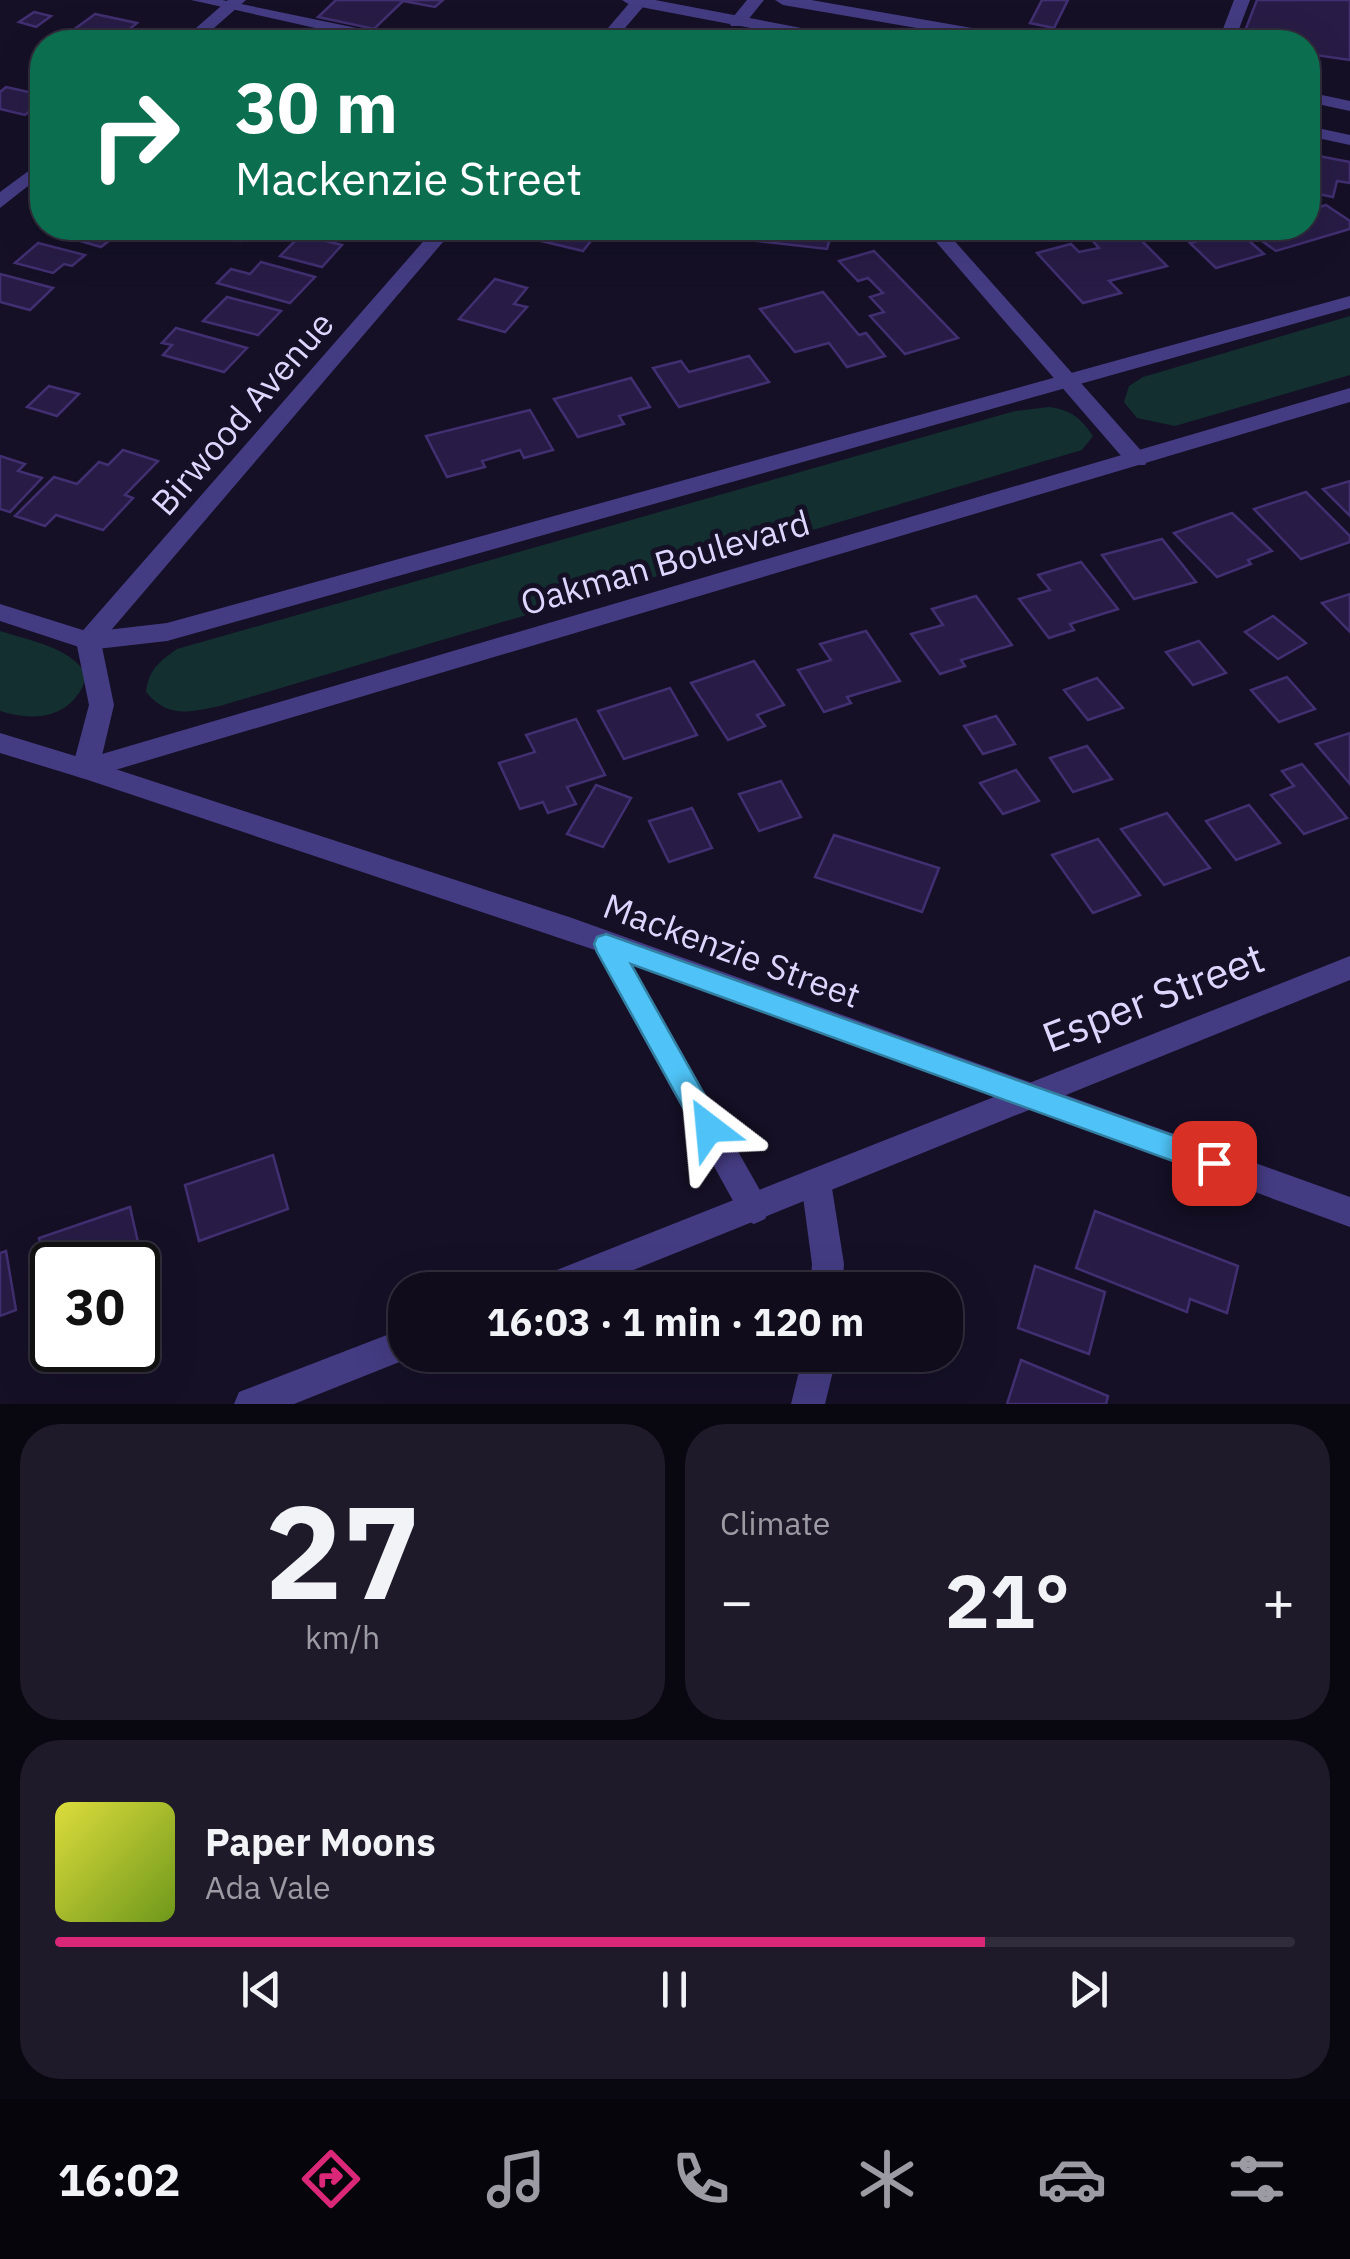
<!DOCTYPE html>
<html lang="en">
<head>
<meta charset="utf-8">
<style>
  body { margin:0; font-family:"IBM Plex Sans",sans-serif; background:#1e1a29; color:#f1f3f6; height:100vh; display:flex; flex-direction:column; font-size:38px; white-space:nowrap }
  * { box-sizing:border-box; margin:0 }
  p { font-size:32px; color:#9c9ba3 }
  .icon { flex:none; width:55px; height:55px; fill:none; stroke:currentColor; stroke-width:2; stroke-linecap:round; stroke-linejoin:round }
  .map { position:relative; height:1404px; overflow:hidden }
  .sheet { display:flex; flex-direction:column; gap:20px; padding:20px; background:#09070f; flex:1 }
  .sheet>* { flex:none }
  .guide { position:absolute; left:30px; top:30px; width:1290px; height:210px; border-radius:40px; box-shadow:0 10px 40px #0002,0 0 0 2px #302c3b; background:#0b6e4f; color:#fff; overflow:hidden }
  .speed { position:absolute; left:30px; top:1242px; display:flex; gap:20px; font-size:50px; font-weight:700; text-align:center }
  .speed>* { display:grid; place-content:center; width:130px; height:130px; border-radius:50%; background:#100c1c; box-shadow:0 10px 40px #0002,0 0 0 2px #302c3b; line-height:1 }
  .speed .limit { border:5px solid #111; border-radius:15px; background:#fff; color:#111 }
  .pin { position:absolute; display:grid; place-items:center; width:85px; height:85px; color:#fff; margin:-42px; border-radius:20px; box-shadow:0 5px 15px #0006 }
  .me { position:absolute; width:110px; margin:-55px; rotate:331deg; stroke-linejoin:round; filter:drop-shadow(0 0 8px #0008) }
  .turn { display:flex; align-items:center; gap:35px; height:210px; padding:0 40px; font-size:45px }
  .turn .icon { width:130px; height:130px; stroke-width:2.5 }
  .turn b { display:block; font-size:70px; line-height:85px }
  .big { font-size:75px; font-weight:700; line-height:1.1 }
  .sheet .card { flex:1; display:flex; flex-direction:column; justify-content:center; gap:15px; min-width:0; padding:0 35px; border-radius:40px; background:#1e1a29 }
  .sheet .dial { align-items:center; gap:0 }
  .dial b { font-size:130px; line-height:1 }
  .song { display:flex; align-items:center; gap:30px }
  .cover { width:120px; height:120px; border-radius:15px; background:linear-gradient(135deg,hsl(60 70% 55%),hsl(80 70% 35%)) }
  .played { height:10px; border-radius:5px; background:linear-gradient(90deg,#db2777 75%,#302c3b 75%) }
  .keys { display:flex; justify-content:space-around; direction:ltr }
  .heat { display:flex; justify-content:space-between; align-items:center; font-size:55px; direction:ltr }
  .sheet .tiles { flex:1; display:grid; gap:20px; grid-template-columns:1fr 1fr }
  .card:last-child { grid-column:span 2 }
  .trip { position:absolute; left:388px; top:1272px; width:575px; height:100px; border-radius:40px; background:#100c1c; box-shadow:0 10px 40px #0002,0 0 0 2px #302c3b; font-weight:700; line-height:100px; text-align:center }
  .dock { display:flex; height:160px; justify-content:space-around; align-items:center; background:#06050b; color:#9c9ba3 }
  .dock .icon { width:70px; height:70px }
  .dock .on { color:#db2777 }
  .dock b { font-size:45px; color:#f1f3f6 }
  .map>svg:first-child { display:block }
  .green { fill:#132f2f }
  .building { fill:#281c46; stroke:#412f71; stroke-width:2.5 }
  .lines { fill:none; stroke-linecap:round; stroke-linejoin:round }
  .service { fill:#443c83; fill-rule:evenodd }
  .minor { fill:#443c83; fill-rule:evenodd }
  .tertiary { fill:#443c83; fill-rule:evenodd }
  .route { fill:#4fc3f7; stroke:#337fa1; stroke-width:2.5 }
  .labels { text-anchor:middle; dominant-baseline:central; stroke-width:10; stroke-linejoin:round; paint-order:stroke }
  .street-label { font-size:35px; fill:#ddd6fe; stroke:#151026 }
  .near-street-label { font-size:42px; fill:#ddd6fe; stroke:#151026 }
</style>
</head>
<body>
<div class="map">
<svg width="1350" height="1404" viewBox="0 0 1350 1404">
  <rect width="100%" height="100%" fill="#151026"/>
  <g class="green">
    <path d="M1350 316V375L1175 426 1137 418 1124 402 1129 386 1143 377Z"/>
    <path d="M1049 407C1071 410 1081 418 1093 436L1082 450 220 706C189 712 169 719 146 692 149 669 159 662 177 649L1015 411Z"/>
    <path d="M0 631C30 641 69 646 87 675 75 717 37 723 0 711Z"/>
  </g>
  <g class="building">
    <path d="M336 0H443L435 7 403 1 374 29 318 17Z"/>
    <path d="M1042 0H1068L1054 28 1030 23Z"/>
    <path d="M1257 0H1350V60L1308 54V42L1241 41Z"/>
    <path d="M34 12 51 16 36 27 19 22Z"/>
    <path d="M95 14 137 23 115 41 72 31Z"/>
    <path d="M6 87 42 95V101L25 115 0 109V92Z"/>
    <path d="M1308 154 1350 162V183L1337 181 1333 197 1308 192Z"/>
    <path d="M1326 205 1350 221V229L1276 251 1244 228H1308V211Z"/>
    <path d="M56 228H125L101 247 50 232Z"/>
    <path d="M219 228H254L240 241 212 234Z"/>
    <path d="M312 228H360L351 237Z"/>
    <path d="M543 228H589L584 234 594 237 583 251 533 239Z"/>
    <path d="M716 228H833L827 249 713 236Z"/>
    <path d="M1130 229 1167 266 1109 281 1121 293 1083 303 1037 253 1071 244 1079 252 1099 248 1090 238Z"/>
    <path d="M1237 230 1264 254 1216 268 1190 243Z"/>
    <path d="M301 235 342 245 322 267 280 256Z"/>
    <path d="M38 243 85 255 72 266 64 264 53 273 15 263Z"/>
    <path d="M874 251 958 338 905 354 870 316 884 312 870 297 883 293 868 278 858 281 839 261Z"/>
    <path d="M261 262 315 277 290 303 217 283 231 269 250 274Z"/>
    <path d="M0 274 53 288 30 310 0 302Z"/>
    <path d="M495 279 527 288 514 304 527 307 505 332 459 319Z"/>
    <path d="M823 292 859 335 866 333 885 356 847 367 829 343 795 352 760 309Z"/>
    <path d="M227 297 281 311 258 335 203 321Z"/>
    <path d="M176 328 247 348 224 372 163 355 172 345 162 343Z"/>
    <path d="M749 356 769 382 679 407 653 368 681 361 689 372Z"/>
    <path d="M631 378 650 407 619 416 624 424 578 437 554 399Z"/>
    <path d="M49 386 79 394 57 416 27 407Z"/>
    <path d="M530 410 553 450 524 458 520 450 482 461 485 467 447 477 426 436Z"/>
    <path d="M123 450 158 461 125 495 133 498 103 530 56 515 45 526 15 516 54 477 77 484 99 462 108 465Z"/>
    <path d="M0 456 25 464 18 471 42 478 10 512 0 509Z"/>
    <path d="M1350 481V516L1323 489Z"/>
    <path d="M1306 492 1350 536V542L1301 559 1254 509Z"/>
    <path d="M1232 513 1272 551 1248 560 1251 564 1217 577 1174 533Z"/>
    <path d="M1162 539 1196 582 1134 599 1102 555Z"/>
    <path d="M1081 562 1118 609 1070 624 1074 630 1049 638 1019 599 1050 590 1038 575Z"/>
    <path d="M1350 594V632L1322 603Z"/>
    <path d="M976 596 1012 645 961 660 965 666 940 674 911 634 943 625 932 609Z"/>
    <path d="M1273 616 1306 643 1278 659 1245 632Z"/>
    <path d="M866 631 900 681 847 697 851 703 824 712 798 670 831 660 820 644Z"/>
    <path d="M1199 641 1226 673 1193 685 1166 652Z"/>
    <path d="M754 661 784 705 757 715 765 726 728 740 691 683Z"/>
    <path d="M1287 677 1315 709 1279 722 1251 690Z"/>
    <path d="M1097 678 1123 708 1088 720 1064 690Z"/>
    <path d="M670 688 697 735 624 759 598 711Z"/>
    <path d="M996 716 1015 744 983 754 964 726Z"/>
    <path d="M576 719 605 775 567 787 576 804 548 813 543 802 520 809 499 763 535 752 526 735Z"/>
    <path d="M1350 733V784L1316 744Z"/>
    <path d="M1087 746 1112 779 1073 792 1050 758Z"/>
    <path d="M1302 764 1347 818 1304 834 1271 795 1294 786 1282 771Z"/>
    <path d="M1016 770 1039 801 1003 814 980 783Z"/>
    <path d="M781 781 801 817 759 831 739 794Z"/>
    <path d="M596 785 631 798 603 847 567 834Z"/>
    <path d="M1249 805 1280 843 1236 860 1206 821Z"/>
    <path d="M692 808 712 848 669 862 649 821Z"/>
    <path d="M1167 813 1210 868 1164 885 1121 829Z"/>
    <path d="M834 835 939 868 922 912 815 877Z"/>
    <path d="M1098 839 1140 895 1093 913 1052 855Z"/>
    <path d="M273 1155 288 1209 199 1241 185 1185Z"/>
    <path d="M130 1207 143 1264 52 1265 50 1297 39 1238Z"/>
    <path d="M1095 1211 1238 1266 1227 1313 1190 1299 1187 1312 1076 1268Z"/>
    <path d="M6 1251 16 1310 0 1316V1253Z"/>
    <path d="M1035 1266 1105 1292 1089 1354 1018 1328Z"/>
    <path d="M1021 1360 1108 1396 1106 1404H1007Z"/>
  </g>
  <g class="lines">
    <g class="service">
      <path d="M191 0H222L400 37 408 42H378Z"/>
      <path d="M1234 0H1250L1234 42H1218Z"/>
    </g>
    <g class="minor">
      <path d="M228 0H246L198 42H180Z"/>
      <path d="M632 0H649L613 42H596Z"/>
      <path d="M747 0H764L743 26H731L729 22Z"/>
      <path d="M42 161V175L0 208V192Z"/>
      <path d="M435 228H455L101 642 114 705 100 764 572 918 1350 1197V1227L631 963 765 1199 770 1209 765 1219 754 1224 743 1219 595 950 76 776 72 769 89 705 76 641 79 635Z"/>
      <path d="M924 228H943L1145 455 1148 460 1145 465H1129Z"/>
      <path d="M816 1168 827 1172 831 1182 844 1264 842 1290H810L812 1264 801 1182 805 1172Z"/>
      <path d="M803 1355H837L825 1404H791Z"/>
    </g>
    <g class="tertiary">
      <path d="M622 0H655L849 37 857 42H825L630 5Z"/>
      <path d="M775 0H811L1024 37 1032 42H998L783 5Z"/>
      <path d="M1308 92 1350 101V111L1308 102Z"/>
      <path d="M1308 126 1350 135V145L1308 136Z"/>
      <path d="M1350 296V308L167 641 88 650 0 621V604L89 632 167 623Z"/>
      <path d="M1350 388V402L85 779 0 753V733L85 759Z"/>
      <path d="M1350 956V980L584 1290H529L534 1279Z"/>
      <path d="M405 1328V1355H417L294 1404H234L239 1392Z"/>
    </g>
  </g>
  <path class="route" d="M606 934 1214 1150 1224 1154 1228 1163 1224 1172 1214 1176 631 964 723 1128 719 1136 709 1140 699 1136 597 952 594 944 597 937Z"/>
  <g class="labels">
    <g class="street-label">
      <text transform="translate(242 413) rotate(-49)">Birwood Avenue</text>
      <text transform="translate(665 562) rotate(-16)">Oakman Boulevard</text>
      <text transform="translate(732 950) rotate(20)">Mackenzie Street</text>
    </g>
    <g class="near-street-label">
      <text transform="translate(1153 997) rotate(-21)">Esper Street</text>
    </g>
  </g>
</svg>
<div class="speed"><div class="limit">30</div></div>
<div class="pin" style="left:1214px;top:1163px;background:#d93025"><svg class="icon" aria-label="arrive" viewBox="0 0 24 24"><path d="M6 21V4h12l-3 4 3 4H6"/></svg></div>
<svg class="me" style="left:709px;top:1128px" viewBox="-20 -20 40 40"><path d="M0-17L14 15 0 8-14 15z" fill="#4fc3f7" stroke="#fff" stroke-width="4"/></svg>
<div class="trip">16:03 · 1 min · 120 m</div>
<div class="guide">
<div class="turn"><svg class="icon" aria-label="right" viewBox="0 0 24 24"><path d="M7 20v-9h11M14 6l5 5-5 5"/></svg><div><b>30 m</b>Mackenzie Street</div></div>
</div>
</div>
<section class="sheet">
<div class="tiles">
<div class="card dial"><b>27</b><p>km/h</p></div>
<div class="card"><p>Climate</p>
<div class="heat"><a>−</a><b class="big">21°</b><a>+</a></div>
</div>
<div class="card">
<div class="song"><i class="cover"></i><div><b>Paper Moons</b><p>Ada Vale</p></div></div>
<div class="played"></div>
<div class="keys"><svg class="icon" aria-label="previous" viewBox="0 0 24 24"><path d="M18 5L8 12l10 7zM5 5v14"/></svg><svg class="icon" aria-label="pause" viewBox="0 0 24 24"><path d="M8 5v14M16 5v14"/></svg><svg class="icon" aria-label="next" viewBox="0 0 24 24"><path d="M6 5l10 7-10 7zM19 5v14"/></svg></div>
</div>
</div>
</section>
<nav class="dock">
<b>16:02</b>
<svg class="icon on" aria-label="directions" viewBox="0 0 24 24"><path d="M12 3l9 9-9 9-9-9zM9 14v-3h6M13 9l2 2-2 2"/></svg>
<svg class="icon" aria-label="music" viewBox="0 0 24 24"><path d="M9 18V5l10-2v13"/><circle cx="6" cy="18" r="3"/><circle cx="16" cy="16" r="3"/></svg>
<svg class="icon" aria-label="phone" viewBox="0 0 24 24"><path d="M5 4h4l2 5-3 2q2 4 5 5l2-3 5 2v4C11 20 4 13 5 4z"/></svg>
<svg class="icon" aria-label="climate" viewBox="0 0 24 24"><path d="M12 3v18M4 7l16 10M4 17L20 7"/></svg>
<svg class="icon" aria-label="car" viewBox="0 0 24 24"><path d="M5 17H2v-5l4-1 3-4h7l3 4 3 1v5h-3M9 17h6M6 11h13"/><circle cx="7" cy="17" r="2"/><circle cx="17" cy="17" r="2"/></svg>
<svg class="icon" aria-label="filters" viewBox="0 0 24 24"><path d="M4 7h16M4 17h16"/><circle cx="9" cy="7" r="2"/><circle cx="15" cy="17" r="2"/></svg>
</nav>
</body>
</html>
